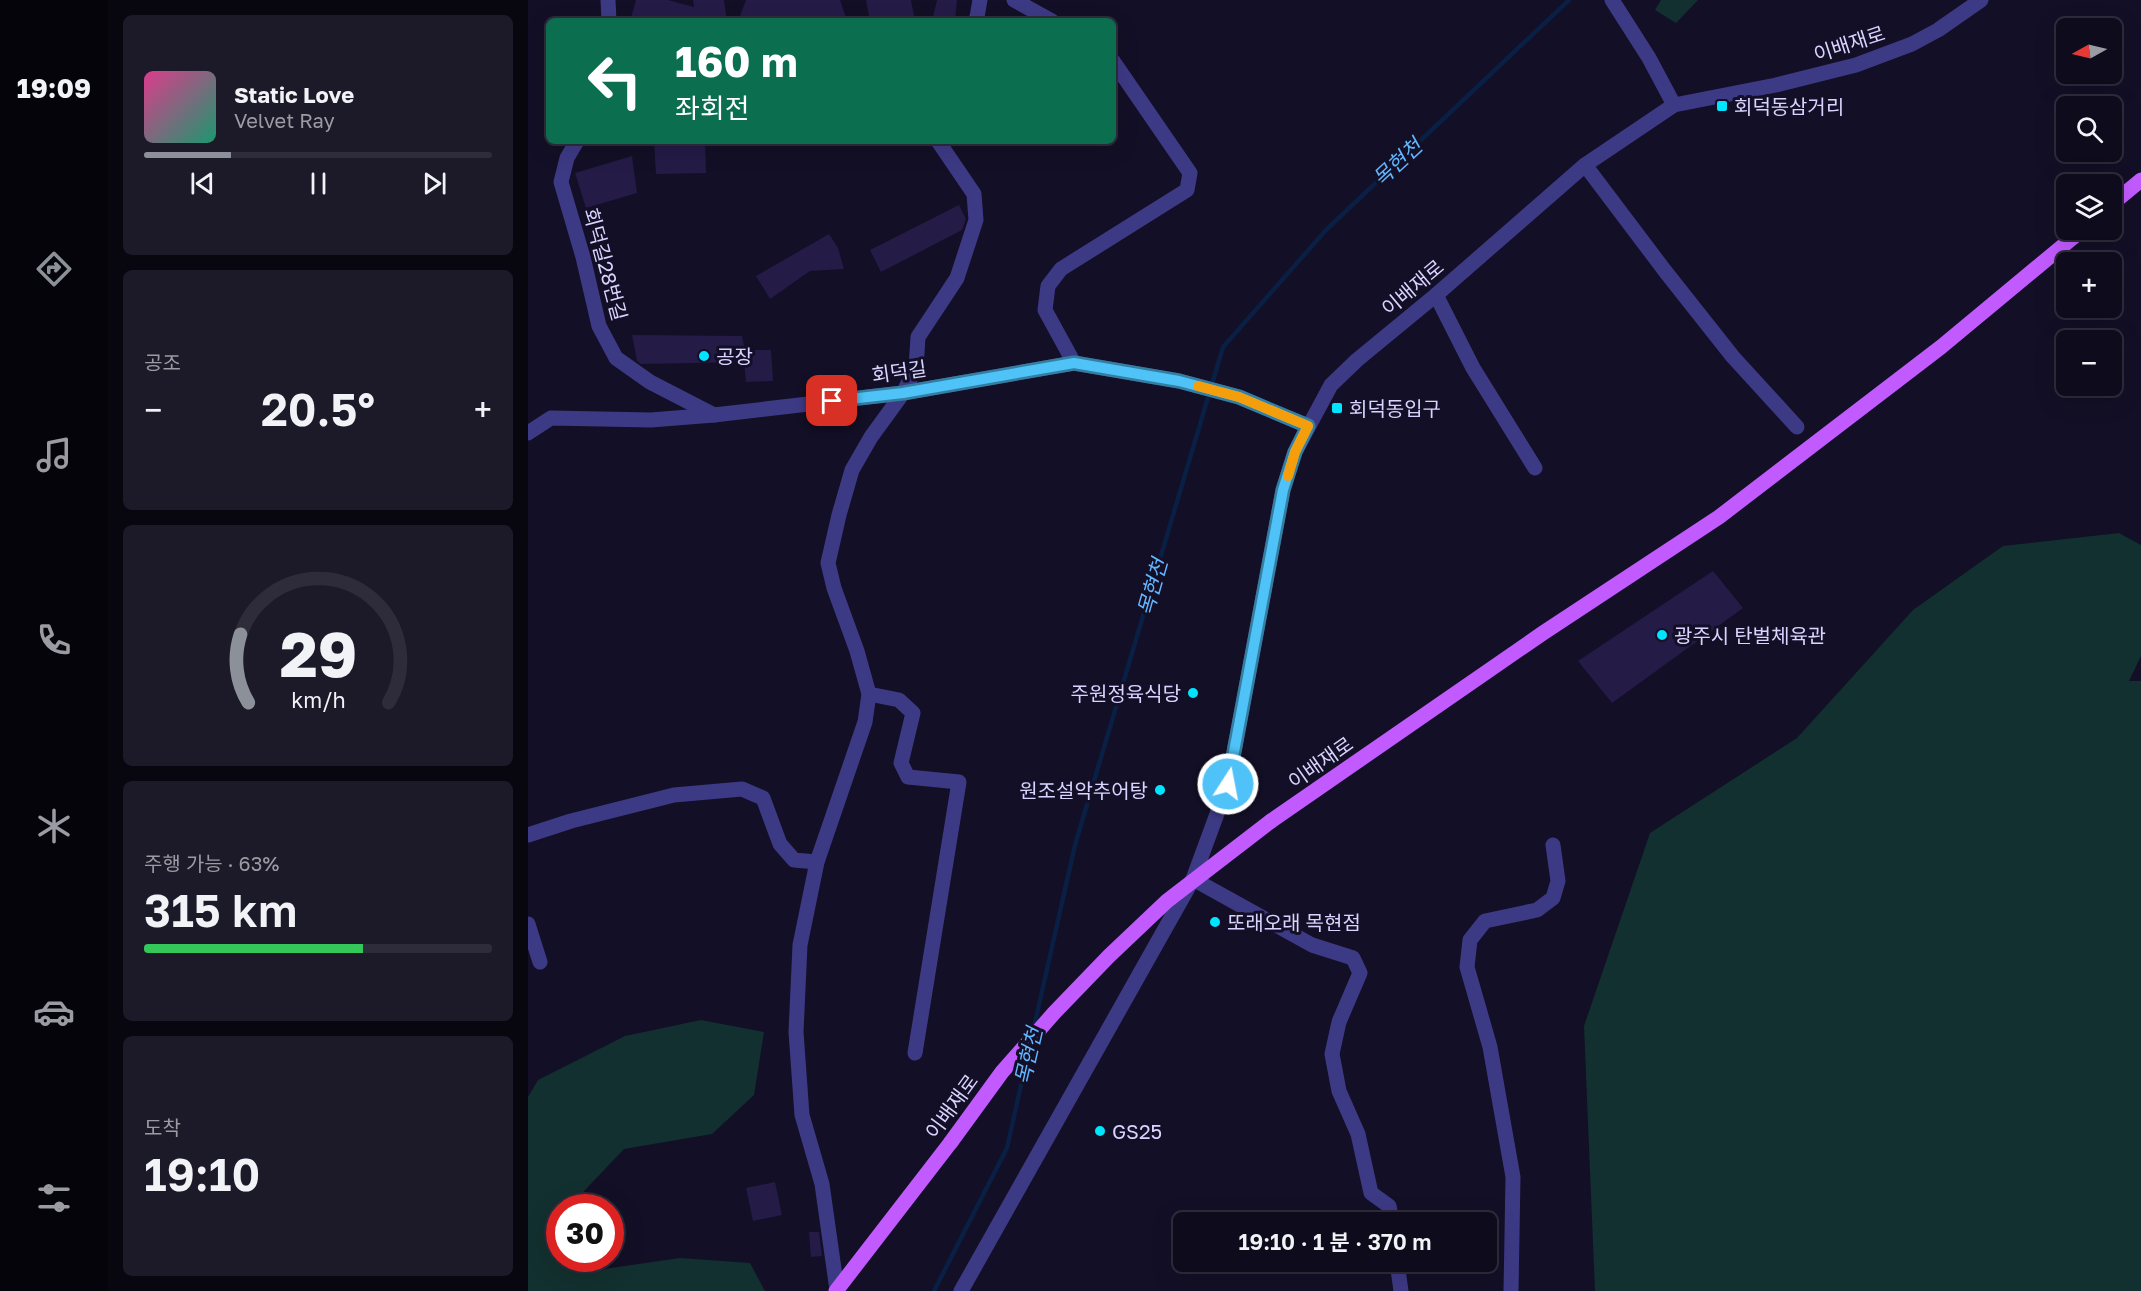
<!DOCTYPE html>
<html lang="ko">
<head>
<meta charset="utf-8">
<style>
  body { margin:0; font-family:"Golos Text","Noto Sans KR",sans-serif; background:#1c1929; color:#f1f3f6; height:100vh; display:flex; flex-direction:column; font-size:22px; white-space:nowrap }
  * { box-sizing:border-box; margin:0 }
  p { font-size:20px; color:#9b9ba3 }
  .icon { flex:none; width:33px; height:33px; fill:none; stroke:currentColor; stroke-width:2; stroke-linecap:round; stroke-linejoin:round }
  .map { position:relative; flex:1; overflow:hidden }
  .drawer { display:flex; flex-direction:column; gap:15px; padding:15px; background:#08060f; width:420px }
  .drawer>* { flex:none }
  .guide { position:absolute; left:18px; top:18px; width:570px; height:126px; border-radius:9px; box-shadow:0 6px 24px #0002,0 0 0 2px #2e2b3b; background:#0b6e4f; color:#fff; overflow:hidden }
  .needle { width:39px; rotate:262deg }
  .controls { position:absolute; left:1528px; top:18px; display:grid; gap:12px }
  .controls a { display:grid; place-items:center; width:66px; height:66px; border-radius:9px; background:#0e0b1c; box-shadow:0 6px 24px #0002,0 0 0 2px #2e2b3b; font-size:30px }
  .speed { position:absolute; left:18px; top:1194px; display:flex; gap:12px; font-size:30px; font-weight:700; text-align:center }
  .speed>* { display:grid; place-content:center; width:78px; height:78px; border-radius:50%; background:#0e0b1c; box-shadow:0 6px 24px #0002,0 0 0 2px #2e2b3b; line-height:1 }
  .speed .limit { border:9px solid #d22; background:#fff; color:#111 }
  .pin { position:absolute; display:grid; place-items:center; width:51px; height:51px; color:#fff; margin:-26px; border-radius:12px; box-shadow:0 3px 9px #0006 }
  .me { position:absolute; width:66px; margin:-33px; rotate:11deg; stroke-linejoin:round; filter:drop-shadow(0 0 4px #0008) }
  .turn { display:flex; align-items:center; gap:21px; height:126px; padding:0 30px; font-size:27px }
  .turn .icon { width:78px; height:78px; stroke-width:2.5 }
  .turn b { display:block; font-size:42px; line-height:51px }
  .big { font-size:45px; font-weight:600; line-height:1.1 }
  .drawer .card { flex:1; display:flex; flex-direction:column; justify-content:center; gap:9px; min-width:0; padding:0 21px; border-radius:9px; background:#1c1929 }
  .drawer .dial { align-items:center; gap:0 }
  .dial svg { height:156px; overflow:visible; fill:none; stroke:#2e2b3b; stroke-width:7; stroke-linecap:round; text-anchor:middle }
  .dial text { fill:#f1f3f6; stroke:none }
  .song { display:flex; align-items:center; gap:18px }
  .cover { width:72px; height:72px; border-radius:9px; background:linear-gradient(135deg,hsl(330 70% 55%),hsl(160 70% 35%)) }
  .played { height:6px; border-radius:3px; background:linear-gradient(90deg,#8c9099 25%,#2e2b3b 25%) }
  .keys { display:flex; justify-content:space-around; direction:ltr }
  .heat { display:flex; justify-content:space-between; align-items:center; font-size:33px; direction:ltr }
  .charge { height:9px; border-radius:4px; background:linear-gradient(90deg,#34c759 63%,#2e2b3b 0) }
  .trip { position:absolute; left:645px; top:1212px; width:324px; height:60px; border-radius:9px; background:#0e0b1c; box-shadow:0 6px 24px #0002,0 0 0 2px #2e2b3b; font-weight:600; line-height:60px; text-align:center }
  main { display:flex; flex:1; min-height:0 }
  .tab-bar { display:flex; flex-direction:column; width:108px; justify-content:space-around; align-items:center; background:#06040b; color:#9b9ba3 }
  .tab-bar .icon { width:42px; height:42px }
  .tab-bar .active { color:#8c9099 }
  .tab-bar b { font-size:27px; color:#f1f3f6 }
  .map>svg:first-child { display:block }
  .green { fill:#12302f }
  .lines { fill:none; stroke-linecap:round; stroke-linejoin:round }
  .stream { stroke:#0a1f44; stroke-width:4.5 }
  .building { fill:#241b47 }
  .minor { stroke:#3d3a85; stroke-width:15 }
  .major { stroke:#c25bff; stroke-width:15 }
  .major-bridge { stroke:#c25bff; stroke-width:15 }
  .route-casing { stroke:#337fa1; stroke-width:15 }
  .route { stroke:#4fc3f7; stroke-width:10 }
  .slow { stroke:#f59e0b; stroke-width:10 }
  .poi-dot { fill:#00e5ff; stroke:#130f26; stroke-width:2 }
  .labels { text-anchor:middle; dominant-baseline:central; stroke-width:6; stroke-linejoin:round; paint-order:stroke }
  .street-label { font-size:20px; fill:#d9d4ff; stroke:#130f26 }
  .poi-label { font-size:20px; fill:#d9d4ff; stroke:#130f26; text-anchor:start }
  .water-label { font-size:21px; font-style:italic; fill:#62b6ff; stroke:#130f26 }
</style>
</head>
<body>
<main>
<nav class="tab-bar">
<b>19:09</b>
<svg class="icon active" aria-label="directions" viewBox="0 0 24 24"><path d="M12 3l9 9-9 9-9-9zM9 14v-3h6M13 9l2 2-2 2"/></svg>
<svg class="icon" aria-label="music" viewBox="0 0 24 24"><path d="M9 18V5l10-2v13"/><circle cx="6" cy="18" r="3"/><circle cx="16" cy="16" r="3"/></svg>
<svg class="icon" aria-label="phone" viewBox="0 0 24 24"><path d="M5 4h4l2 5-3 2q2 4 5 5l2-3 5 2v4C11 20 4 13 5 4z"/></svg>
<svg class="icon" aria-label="climate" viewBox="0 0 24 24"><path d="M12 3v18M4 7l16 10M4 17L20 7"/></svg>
<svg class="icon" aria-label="car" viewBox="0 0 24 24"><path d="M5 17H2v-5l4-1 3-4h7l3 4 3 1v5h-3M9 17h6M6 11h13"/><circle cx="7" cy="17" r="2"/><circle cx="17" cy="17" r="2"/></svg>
<svg class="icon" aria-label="filters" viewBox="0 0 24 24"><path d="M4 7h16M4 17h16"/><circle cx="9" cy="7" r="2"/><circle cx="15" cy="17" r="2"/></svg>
</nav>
<section class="drawer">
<div class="card">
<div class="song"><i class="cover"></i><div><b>Static Love</b><p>Velvet Ray</p></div></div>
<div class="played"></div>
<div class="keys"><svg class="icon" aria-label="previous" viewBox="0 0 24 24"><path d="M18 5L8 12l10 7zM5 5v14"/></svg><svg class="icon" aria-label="pause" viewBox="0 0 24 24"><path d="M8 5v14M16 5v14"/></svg><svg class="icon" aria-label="next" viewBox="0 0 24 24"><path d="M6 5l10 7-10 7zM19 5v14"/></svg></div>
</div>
<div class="card"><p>공조</p>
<div class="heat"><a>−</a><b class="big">20.5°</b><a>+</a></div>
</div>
<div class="card dial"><svg viewBox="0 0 100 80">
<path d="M14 69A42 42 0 1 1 86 69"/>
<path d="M14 69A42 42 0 0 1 10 34" stroke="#8c9099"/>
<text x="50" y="56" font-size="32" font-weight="700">29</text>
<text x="50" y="72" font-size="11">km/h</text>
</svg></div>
<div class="card"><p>주행 가능 · 63%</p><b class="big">315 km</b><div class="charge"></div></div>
<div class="card"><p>도착</p><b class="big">19:10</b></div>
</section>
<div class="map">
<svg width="1613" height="1291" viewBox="0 0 1613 1291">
  <rect width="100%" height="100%" fill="#130f26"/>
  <g class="green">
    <path d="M1133 0H1170L1148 23 1127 10Z"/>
    <path d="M1591 533 1613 545V656L1601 681H1613V1291H1067L1056 1026 1122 833 1269 738 1385 610 1475 546Z"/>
    <path d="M173 1020 236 1032 226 1095 184 1134 96 1149 41 1207 32 1208V1258L52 1259 55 1272 152 1258 222 1263 237 1291H0V1097L10 1080 97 1036Z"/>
  </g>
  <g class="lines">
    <g class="stream">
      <path d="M506 1027 547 845 695 347 798 230 1041 0"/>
      <path d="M406 1291 479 1148 501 1049"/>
    </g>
  </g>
  <g class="building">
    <path d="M108 0H140L166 7 165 0H196L199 21H102Z"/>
    <path d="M218 0H312L319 21H210Z"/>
    <path d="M338 0H383L387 21H342Z"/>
    <path d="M409 0H429L427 21H404Z"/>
    <path d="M126 141H177L178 173 128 174Z"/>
    <path d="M104 156 109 193 58 208 47 173Z"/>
    <path d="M431 205 438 219 434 230 353 272 342 250Z"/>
    <path d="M301 234 310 248 316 269 282 271 242 299 228 276Z"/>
    <path d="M104 335 214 336 217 350H243L245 381 218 382 216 362 113 364 109 361Z"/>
    <path d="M1185 571 1215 608 1084 703 1050 661Z"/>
    <path d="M247 1182 254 1215 225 1221 218 1188Z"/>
    <path d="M281 1232H291L294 1256 283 1257Z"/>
  </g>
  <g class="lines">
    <g class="minor">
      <path d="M80 0 81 21"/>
      <path d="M486 0 524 21"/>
      <path d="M1084 0 1121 58 1146 105"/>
      <path d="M447 21 449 17 452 0"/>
      <path d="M49 141 39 158 33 182 55 257 71 326 88 358 122 382 186 415"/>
      <path d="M1057 165 1137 271 1205 357 1269 427"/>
      <path d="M908 295 945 368 1007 468"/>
      <path d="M546 363 517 310 520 286 533 269 659 190 662 173 585 61"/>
      <path d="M0 433 23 418 123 420 186 415 375 393 546 363 651 381 711 397 780 426"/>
      <path d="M341 694 371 700 385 713 373 763 380 777 431 782 387 1053"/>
      <path d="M0 835 43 821 146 795 214 789 235 798 252 844 266 860 289 862"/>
      <path d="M665 879 784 945 825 958 832 973 811 1022 804 1054 811 1091 830 1134 843 1193 861 1206 864 1222"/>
      <path d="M0 924 12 962"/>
      <path d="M869 1262 873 1291"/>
      <path d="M309 1290 294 1184 274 1115 268 1032 272 945 289 862 337 722 341 694 329 651 306 588 300 563 311 515 324 470 343 437 375 393 388 368 390 337 429 278 448 220 446 194 410 141"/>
      <path d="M433 1291 665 879 700 784 755 490 767 452 803 385 829 360 908 295 1057 165 1146 105 1248 85 1328 65 1384 44 1410 30 1453 0"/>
      <path d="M983 1291 985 1177 962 1047 939 967 942 940 957 921 1009 910 1025 898 1030 881 1025 845"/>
    </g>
    <g class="major">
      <path d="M1584 204 1613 180"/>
      <path d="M743 821 1015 633 1191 517 1413 347 1554 230"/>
      <path d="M308 1291 423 1142"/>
    </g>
    <path class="major-bridge" d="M423 1142 474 1072 526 1013 581 956 639 901 743 821"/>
  </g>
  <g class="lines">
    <defs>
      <path id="route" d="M304 401 375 393 546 363 651 381 711 397 780 426 767 452 755 490 700 784"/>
    </defs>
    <use href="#route" class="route-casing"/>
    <use href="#route" class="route"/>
    <path class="slow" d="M670 386 711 397 780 426 767 452 760 476"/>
  </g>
  <g class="poi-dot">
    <rect x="1188" y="100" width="12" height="12" rx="3"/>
    <circle cx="176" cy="356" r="6"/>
    <rect x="803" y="402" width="12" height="12" rx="3"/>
    <circle cx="1134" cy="635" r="6"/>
    <circle cx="665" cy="693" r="6"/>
    <circle cx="632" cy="790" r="6"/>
    <circle cx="687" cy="922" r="6"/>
    <circle cx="572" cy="1131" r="6"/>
  </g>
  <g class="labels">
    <g class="street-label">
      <text transform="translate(1321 43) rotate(-18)">이배재로</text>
      <text transform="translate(78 264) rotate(75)">회덕길28번길</text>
      <text transform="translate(884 287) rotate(-40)">이배재로</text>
      <text transform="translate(371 371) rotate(-8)">회덕길</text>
      <text transform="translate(792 762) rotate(-35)">이배재로</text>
      <text transform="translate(423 1106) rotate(-54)">이배재로</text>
    </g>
    <g class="poi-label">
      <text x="1206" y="106">회덕동삼거리</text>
      <text x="188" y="356">공장</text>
      <text x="821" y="408">회덕동입구</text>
      <text x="1146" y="635">광주시 탄벌체육관</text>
      <text x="653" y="693" text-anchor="end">주원정육식당</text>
      <text x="620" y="790" text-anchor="end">원조설악추어탕</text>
      <text x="699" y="922">또래오래 목현점</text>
      <text x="584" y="1131">GS25</text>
    </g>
    <g class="water-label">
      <text transform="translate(869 162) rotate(-43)">목현천</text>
      <text transform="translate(624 587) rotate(-74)">목현천</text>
      <text transform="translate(500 1056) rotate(-77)">목현천</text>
    </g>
  </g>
</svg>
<div class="controls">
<a><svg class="needle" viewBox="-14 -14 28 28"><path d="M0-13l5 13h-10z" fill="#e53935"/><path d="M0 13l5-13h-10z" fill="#9b9ba3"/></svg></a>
<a><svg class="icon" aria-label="search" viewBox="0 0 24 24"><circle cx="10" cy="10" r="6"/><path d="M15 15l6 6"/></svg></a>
<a><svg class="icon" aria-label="layers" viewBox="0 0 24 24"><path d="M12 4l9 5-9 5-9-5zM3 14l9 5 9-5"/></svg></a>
<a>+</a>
<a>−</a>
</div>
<div class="speed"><div class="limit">30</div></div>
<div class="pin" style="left:304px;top:401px;background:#d93025"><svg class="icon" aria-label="arrive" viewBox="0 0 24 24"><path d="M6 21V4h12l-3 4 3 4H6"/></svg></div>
<svg class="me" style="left:700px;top:784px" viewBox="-20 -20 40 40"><circle r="17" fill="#4fc3f7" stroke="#fff" stroke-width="3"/><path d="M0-11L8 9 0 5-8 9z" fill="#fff"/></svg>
<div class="trip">19:10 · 1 분 · 370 m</div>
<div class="guide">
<div class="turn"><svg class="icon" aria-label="left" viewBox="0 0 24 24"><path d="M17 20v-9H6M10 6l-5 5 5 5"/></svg><div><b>160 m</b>좌회전</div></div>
</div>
</div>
</main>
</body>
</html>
